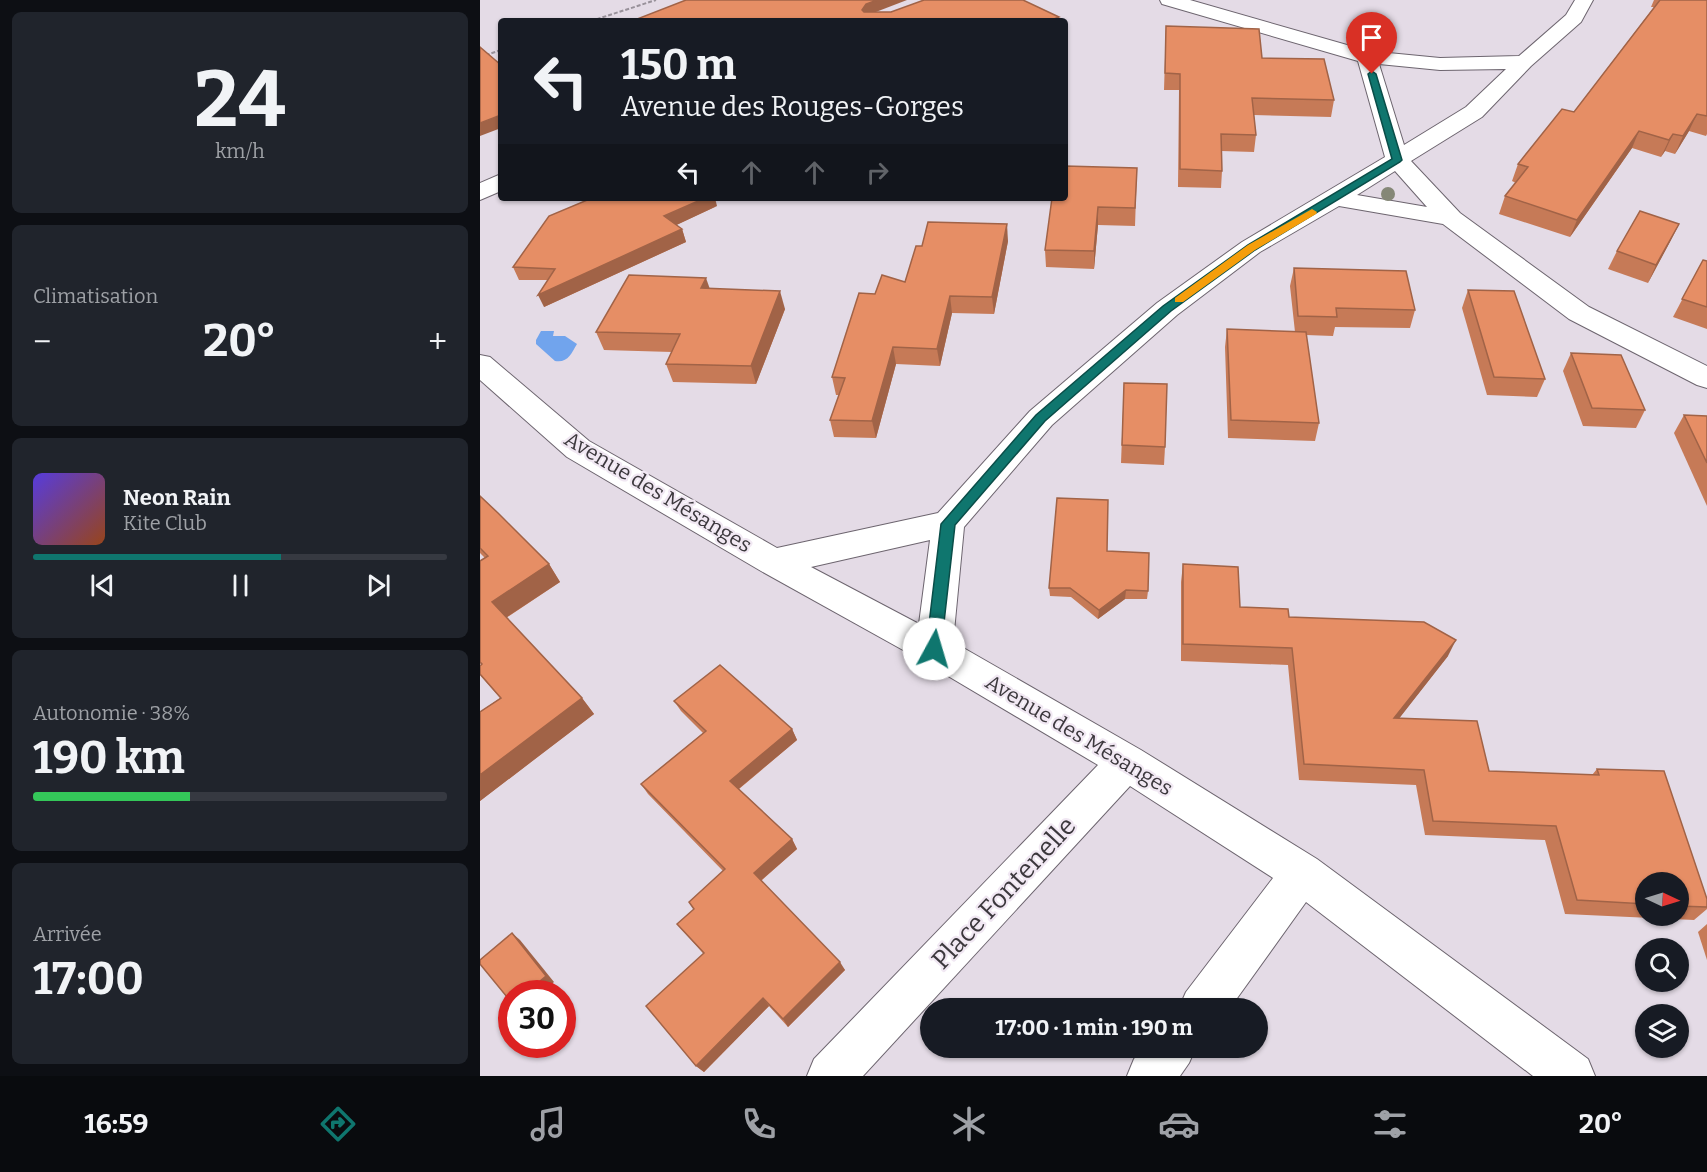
<!DOCTYPE html>
<html lang="fr">
<head>
<meta charset="utf-8">
<style>
  body { margin:0; font-family:Bitter,serif; background:#20242c; color:#f1f3f6; height:100vh; display:flex; flex-direction:column; font-size:22px; white-space:nowrap }
  * { box-sizing:border-box; margin:0 }
  p { font-size:20px; color:#9ea1a6 }
  .icon { flex:none; width:33px; height:33px; fill:none; stroke:currentColor; stroke-width:2; stroke-linecap:round; stroke-linejoin:round }
  .map { position:relative; flex:1; overflow:hidden }
  .side { display:flex; flex-direction:column; gap:12px; padding:12px; background:#0d0f14; width:480px }
  .side>* { flex:none }
  .banner { position:absolute; left:18px; top:18px; width:570px; height:183px; border-radius:6px; box-shadow:0 2px 4px #0004; background:#171b24; color:#f1f3f6; overflow:hidden }
  .needle { width:39px; rotate:94deg }
  .controls { position:absolute; left:1155px; top:872px; display:grid; gap:12px }
  .controls a { display:grid; place-items:center; width:54px; height:54px; border-radius:50%; background:#171b24; box-shadow:0 2px 4px #0004; font-size:30px }
  .speed { position:absolute; left:18px; top:980px; display:flex; gap:12px; font-size:30px; font-weight:700; text-align:center }
  .speed>* { display:grid; place-content:center; width:78px; height:78px; border-radius:50%; background:#171b24; box-shadow:0 2px 4px #0004; line-height:1 }
  .speed .limit { border:9px solid #d22; background:#fff; color:#111 }
  .pin { position:absolute; display:grid; place-items:center; width:51px; height:51px; color:#fff; margin:-62px -26px; border-radius:50% 50% 50% 0; rotate:-45deg; box-shadow:0 0 6px #0007 }
  .pin .icon { rotate:45deg }
  .me { position:absolute; width:66px; margin:-33px; rotate:6deg; stroke-linejoin:round; filter:drop-shadow(0 0 4px #0008) }
  .turn { display:flex; align-items:center; gap:21px; height:126px; padding:0 24px; font-size:27px }
  .turn .icon { width:78px; height:78px; stroke-width:2.5 }
  .turn b { display:block; font-size:42px; line-height:51px }
  .lanes { display:flex; align-items:center; height:57px; padding:0 24px; background:#0003; justify-content:center; gap:30px; direction:ltr }
  .lanes .off { opacity:.35 }
  .big { font-size:45px; font-weight:700; line-height:1.1 }
  .side .widget { flex:1; display:flex; flex-direction:column; justify-content:center; gap:9px; min-width:0; padding:0 21px; border-radius:9px; background:#20242c }
  .side .dial { align-items:center; gap:0 }
  .dial b { font-size:78px; line-height:1 }
  .song { display:flex; align-items:center; gap:18px }
  .cover { width:72px; height:72px; border-radius:9px; background:linear-gradient(135deg,hsl(250 70% 55%),hsl(20 70% 35%)) }
  .played { height:6px; border-radius:3px; background:linear-gradient(90deg,#0f766e 60%,#363941 60%) }
  .keys { display:flex; justify-content:space-around; direction:ltr }
  .heat { display:flex; justify-content:space-between; align-items:center; font-size:33px; direction:ltr }
  .charge { height:9px; border-radius:4px; background:linear-gradient(90deg,#34c759 38%,#363941 0) }
  .trip { position:absolute; left:440px; top:998px; width:348px; height:60px; border-radius:30px; background:#171b24; box-shadow:0 2px 4px #0004; font-weight:700; line-height:60px; text-align:center }
  .dock { display:flex; height:96px; justify-content:space-around; align-items:center; background:#090b0e; color:#9ea1a6 }
  .dock .icon { width:42px; height:42px }
  .dock .active { color:#0f766e }
  .dock b { font-size:27px; color:#f1f3f6 }
  main { display:flex; flex:1; min-height:0 }
  .map>svg:first-child { display:block }
  .water { fill:#71a4ed }
  .lines { fill:none; stroke-linecap:round; stroke-linejoin:round }
  .minor-casing { stroke:#6d656f; stroke-width:2 }
  .path { stroke:#98919a; stroke-width:2; stroke-dasharray:4 2; stroke-linecap:butt }
  .minor { fill:#fff; fill-rule:evenodd }
  .tree { fill:#858777 }
  .wall { fill:#c67a57; fill-rule:evenodd }
  .shaded-wall { fill:#a16347 }
  .building { fill:#e68e65; stroke:#a16347; stroke-width:1.5 }
  .route { fill:#0f766e; stroke:#0a4d48; stroke-width:1.5 }
  .slow { fill:#f59e0b }
  .labels { text-anchor:middle; dominant-baseline:central; stroke-width:4.5; stroke-linejoin:round; paint-order:stroke }
  .street-label { font-size:21px; fill:#3c383d; stroke:#f1e8f3 }
  .near-street-label { font-size:26px; fill:#3c383d; stroke:#f1e8f3 }
</style>
</head>
<body>
<main>
<section class="side">
<div class="widget dial"><b>24</b><p>km/h</p></div>
<div class="widget"><p>Climatisation</p>
<div class="heat"><a>−</a><b class="big">20°</b><a>+</a></div>
</div>
<div class="widget">
<div class="song"><i class="cover"></i><div><b>Neon Rain</b><p>Kite Club</p></div></div>
<div class="played"></div>
<div class="keys"><svg class="icon" aria-label="previous" viewBox="0 0 24 24"><path d="M18 5L8 12l10 7zM5 5v14"/></svg><svg class="icon" aria-label="pause" viewBox="0 0 24 24"><path d="M8 5v14M16 5v14"/></svg><svg class="icon" aria-label="next" viewBox="0 0 24 24"><path d="M6 5l10 7-10 7zM19 5v14"/></svg></div>
</div>
<div class="widget"><p>Autonomie · 38%</p><b class="big">190 km</b><div class="charge"></div></div>
<div class="widget"><p>Arrivée</p><b class="big">17:00</b></div>
</section>
<div class="map">
<svg width="1227" height="1076" viewBox="0 0 1227 1076">
  <rect width="100%" height="100%" fill="#e4dbe6"/>
  <path class="water" d="M61 331H74L73 336H85L97 344C91 354 88 363 75 361L56 344V340Z"/>
  <g class="lines">
    <defs>
      <g id="minor">
        <path d="M680 0H710L888 51 960 58 1039 56 1086 15 1095 0H1113L1101 22 1051 66 1002 117 931 161 980 213 1109 307 1227 366V388L1217 385 1089 319 963 224 859 206 780 252 697 315 572 425 484 527 473 642 661 750 837 859 1108 1059 1115 1076H1053L826 902 750 1008H699L706 992 793 878 650 786 383 1076H327L334 1059 618 765 441 660 281 571 87 457 0 380V355L10 357 109 441 297 548 458 513 550 411 677 303 762 242 905 157 878 61 682 4ZM899 64 960 70 1026 69 986 107 924 145ZM915 171 947 207 877 195ZM450 540 439 624 331 567Z"/>
        <path d="M21 174V191L0 200V183Z"/>
        <path d="M664 1047H716L709 1063 700 1076H647L654 1059Z"/>
      </g>
    </defs>
    <use href="#minor" class="minor-casing"/>
    <g class="path">
      <path d="M111 21 176 0"/>
      <path d="M0 57 21 50"/>
    </g>
    <use href="#minor" class="minor"/>
  </g>
  <circle class="tree" cx="908" cy="194" r="7"/>
  <g class="wall">
    <path d="M1174 0H1227V134L1226 136 1209 131 1195 154 1185 151 1181 157 1152 148 1090 237 1019 214 1025 196 1036 183 1032 181 1038 164 1094 112 1174 7H1171Z"/>
    <path d="M686 26 782 58 854 100 851 117 774 115 776 135 774 152 741 151 742 171 741 188 698 187 699 90H684Z"/>
    <path d="M657 168 655 226 618 225 614 269 566 267 565 250Z"/>
    <path d="M237 206 196 225 202 229 206 242 64 307 68 280H39L33 267Z"/>
    <path d="M1199 224 1168 283 1128 269 1137 251Z"/>
    <path d="M528 241 514 314 472 313 460 366 416 364 396 438 354 437 350 420 359 395H356L352 377 395 294 425 282 442 246Z"/>
    <path d="M1223 260 1227 261V329L1193 317Z"/>
    <path d="M814 268 935 310 930 328 855 327 853 336 826 335 839 423 835 441 748 438 745 347 747 329 815 332 810 286Z"/>
    <path d="M230 289 305 309 276 384 193 382 186 364 192 352 124 350 116 332Z"/>
    <path d="M988 290 1065 379 1057 397 1007 395 982 308Z"/>
    <path d="M1091 353 1165 410 1156 428 1103 426 1083 371Z"/>
    <path d="M644 383 685 447 684 465 641 463Z"/>
    <path d="M1204 415 1227 416V506L1194 433Z"/>
    <path d="M0 496 69 564 80 582 26 618 102 698 114 714 0 801V712L20 698 0 675 1 665 0 663V561L5 558 0 553Z"/>
    <path d="M627 551 668 591 667 599H645L618 619 591 597 570 596 569 588Z"/>
    <path d="M703 564 760 607 809 617 968 656 919 718 1009 771 1112 775 1117 769 1227 899V909L1214 920 1085 914 1065 840 945 835 936 785 819 780 808 665 701 661V582ZM1166 882H1198V915H1166Z"/>
    <path d="M194 701 312 729 317 740 259 789 312 839 317 849 281 881 365 970 308 1027 289 1006 224 1072 216 1066 223 953 197 924 214 909 243 871 168 794 161 784 223 733 201 711Z"/>
    <path d="M1227 924V960L1218 932Z"/>
  </g>
  <g class="shaded-wall">
    <path d="M397 0H427L388 15 382 10 386 4Z"/>
    <path d="M579 17V21H569Z"/>
    <path d="M1217 114 1209 131 1195 154 1203 136Z"/>
    <path d="M21 115V128L0 136V123Z"/>
    <path d="M1159 131 1152 148 1090 237 1097 220Z"/>
    <path d="M1193 134 1185 151 1181 157 1189 140Z"/>
    <path d="M225 198H235L237 206 188 229 184 216Z"/>
    <path d="M618 207V225L614 269V251Z"/>
    <path d="M527 224 528 241 514 314 512 297Z"/>
    <path d="M1199 224 1190 242 1168 283 1176 265Z"/>
    <path d="M202 229 206 242 64 307 58 295Z"/>
    <path d="M226 278 232 295 221 288Z"/>
    <path d="M300 291 305 309 276 384 271 366Z"/>
    <path d="M470 296 472 313 460 366 457 349Z"/>
    <path d="M413 347 416 364 396 438 392 421Z"/>
    <path d="M69 564 80 582 24 619 12 602Z"/>
    <path d="M646 590 645 599 618 619 619 610Z"/>
    <path d="M976 640 968 656 907 734 914 718Z"/>
    <path d="M102 698 114 714 0 801V775Z"/>
    <path d="M312 729 317 740 256 791 250 781Z"/>
    <path d="M312 839 317 849 279 882 274 873Z"/>
    <path d="M32 933 40 940 74 982 61 993H46Z"/>
    <path d="M360 962 365 970 308 1027 303 1019Z"/>
    <path d="M283 998 289 1006 224 1072 216 1066Z"/>
  </g>
  <g class="building">
    <path d="M206 0H397L386 4 382 10 384 12H411L444 0H543L579 17 569 21H161L157 19Z"/>
    <path d="M1180 0H1227V116L1217 114 1203 136 1193 134 1189 140 1159 131 1097 220 1025 196 1048 167 1038 164 1082 109 1094 112Z"/>
    <path d="M686 26 779 29 782 58 844 59 854 100 772 98 776 135 741 134 742 171 700 169V74L685 73Z"/>
    <path d="M0 47 21 65V115L0 123Z"/>
    <path d="M585 166 657 168 655 208 618 207 614 251 565 250 572 198H585Z"/>
    <path d="M112 198H225L184 216 202 229 58 295 75 269 33 267 69 216Z"/>
    <path d="M1160 211 1199 224 1176 265 1137 251Z"/>
    <path d="M448 222 527 224 512 297 470 296 457 349 413 347 392 421 350 420 365 378 352 377 379 293 395 294 402 275 425 282 436 246H442Z"/>
    <path d="M1223 260 1227 261V307L1202 299Z"/>
    <path d="M814 268 926 271 935 310 856 308 857 317 818 316Z"/>
    <path d="M149 275 226 278 221 288 300 291 271 366 186 364 200 334 116 332Z"/>
    <path d="M988 290 1034 291 1065 379 1014 377Z"/>
    <path d="M747 329 826 332 839 423 751 420Z"/>
    <path d="M1091 353 1141 355 1165 410 1112 408Z"/>
    <path d="M644 383 687 384 685 447 642 445Z"/>
    <path d="M1204 415 1227 416V463Z"/>
    <path d="M0 496 18 513 69 564 12 602 102 698 0 775V712L21 698 0 674V666L2 664 0 662V561L8 556 0 548Z"/>
    <path d="M577 498 628 500 627 551 669 553 668 591 646 590 619 610 590 588H569Z"/>
    <path d="M703 564 758 567 760 607 808 609 809 617 944 622 976 640 914 718 997 721 1009 771 1119 775 1117 769 1184 771 1227 899V907L1198 906V882H1166V904L1097 900 1076 826 953 821 944 770 824 764 812 648 703 644Z"/>
    <path d="M240 665 312 729 250 781 312 839 274 873 360 962 303 1019 283 998 216 1066 166 1006 224 953 197 924 214 909 209 902 245 869 161 784 226 731 194 701Z"/>
    <path d="M32 933 66 976 46 993H32V1003L0 964V960Z"/>
  </g>
  <path class="route" d="M892 71 896 74 922 160 920 162 775 250 691 311 565 421 475 525 461 649 459 653 454 655 449 653 446 649 461 524 556 415 683 306 768 245 912 159 888 74Z"/>
  <path class="slow" d="M832 209 837 212 836 214 775 250 703 302H695V298L768 245Z"/>
  <g class="labels">
    <g class="street-label">
      <text transform="translate(178 492) rotate(31)">Avenue des Mésanges</text>
      <text transform="translate(599 735) rotate(31)">Avenue des Mésanges</text>
    </g>
    <g class="near-street-label">
      <text transform="translate(524 893) rotate(-47)">Place Fontenelle</text>
    </g>
  </g>
</svg>
<div class="controls">
<a><svg class="needle" viewBox="-14 -14 28 28"><path d="M0-13l5 13h-10z" fill="#e53935"/><path d="M0 13l5-13h-10z" fill="#9ea1a6"/></svg></a>
<a><svg class="icon" aria-label="search" viewBox="0 0 24 24"><circle cx="10" cy="10" r="6"/><path d="M15 15l6 6"/></svg></a>
<a><svg class="icon" aria-label="layers" viewBox="0 0 24 24"><path d="M12 4l9 5-9 5-9-5zM3 14l9 5 9-5"/></svg></a>
</div>
<div class="speed"><div class="limit">30</div></div>
<div class="pin" style="left:892px;top:74px;background:#d93025"><svg class="icon" aria-label="arrive" viewBox="0 0 24 24"><path d="M6 21V4h12l-3 4 3 4H6"/></svg></div>
<svg class="me" style="left:454px;top:649px" viewBox="-20 -20 40 40"><circle r="19" fill="#fff"/><path d="M0-13L10 11 0 6-10 11z" fill="#0f766e"/></svg>
<div class="trip">17:00 · 1 min · 190 m</div>
<div class="banner">
<div class="turn"><svg class="icon" aria-label="left" viewBox="0 0 24 24"><path d="M17 20v-9H6M10 6l-5 5 5 5"/></svg><div><b>150 m</b>Avenue des Rouges-Gorges</div></div>
<div class="lanes"><svg class="icon" aria-label="left" viewBox="0 0 24 24"><path d="M17 20v-9H6M10 6l-5 5 5 5"/></svg><svg class="icon off" aria-label="ahead" viewBox="0 0 24 24"><path d="M12 20V5M6 11l6-6 6 6"/></svg><svg class="icon off" aria-label="ahead" viewBox="0 0 24 24"><path d="M12 20V5M6 11l6-6 6 6"/></svg><svg class="icon off" aria-label="right" viewBox="0 0 24 24"><path d="M7 20v-9h11M14 6l5 5-5 5"/></svg></div>
</div>
</div>
</main>
<nav class="dock">
<b>16:59</b>
<svg class="icon active" aria-label="directions" viewBox="0 0 24 24"><path d="M12 3l9 9-9 9-9-9zM9 14v-3h6M13 9l2 2-2 2"/></svg>
<svg class="icon" aria-label="music" viewBox="0 0 24 24"><path d="M9 18V5l10-2v13"/><circle cx="6" cy="18" r="3"/><circle cx="16" cy="16" r="3"/></svg>
<svg class="icon" aria-label="phone" viewBox="0 0 24 24"><path d="M5 4h4l2 5-3 2q2 4 5 5l2-3 5 2v4C11 20 4 13 5 4z"/></svg>
<svg class="icon" aria-label="climate" viewBox="0 0 24 24"><path d="M12 3v18M4 7l16 10M4 17L20 7"/></svg>
<svg class="icon" aria-label="car" viewBox="0 0 24 24"><path d="M5 17H2v-5l4-1 3-4h7l3 4 3 1v5h-3M9 17h6M6 11h13"/><circle cx="7" cy="17" r="2"/><circle cx="17" cy="17" r="2"/></svg>
<svg class="icon" aria-label="filters" viewBox="0 0 24 24"><path d="M4 7h16M4 17h16"/><circle cx="9" cy="7" r="2"/><circle cx="15" cy="17" r="2"/></svg>
<b>20°</b>
</nav>
</body>
</html>
